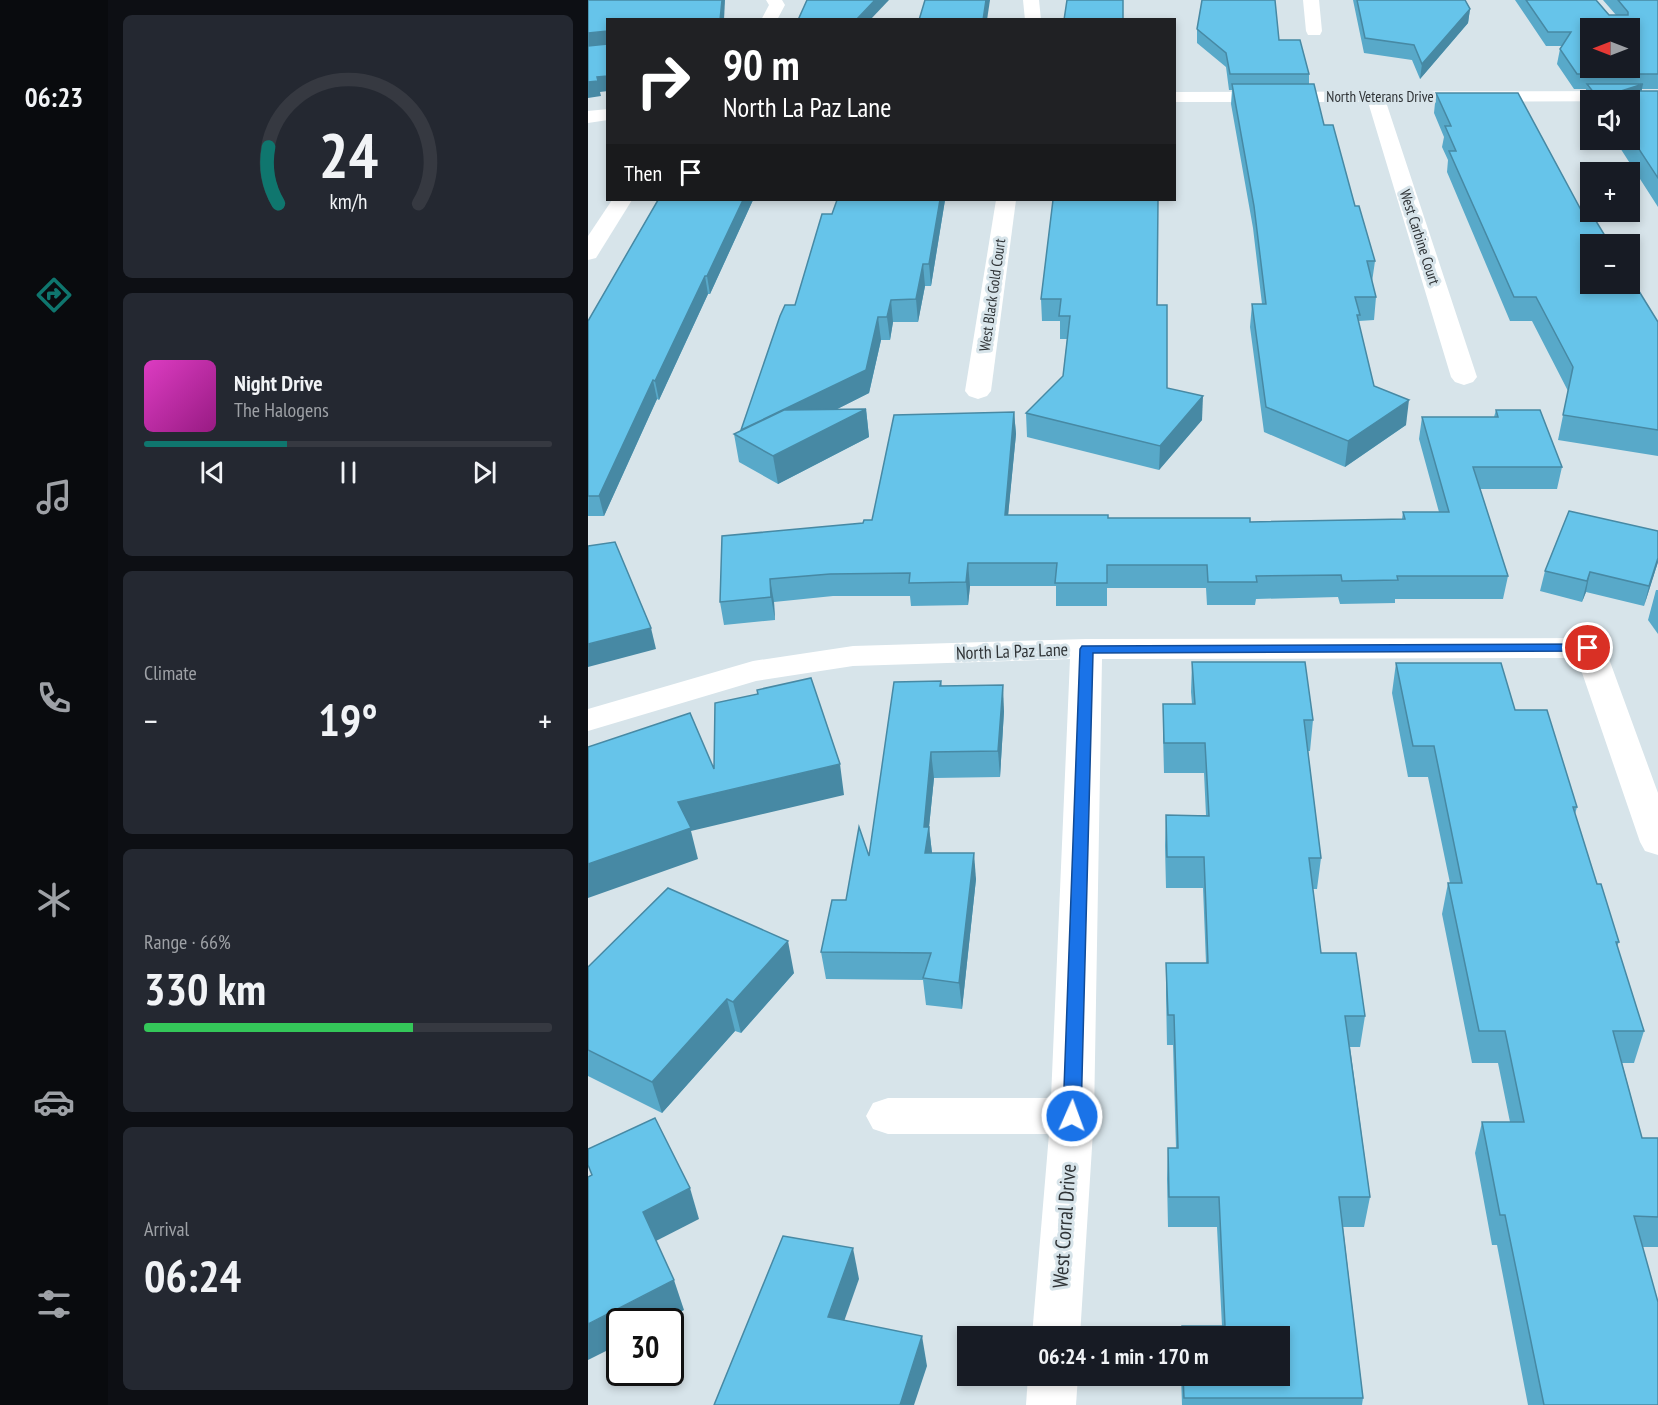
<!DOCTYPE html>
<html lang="en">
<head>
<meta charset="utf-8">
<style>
  body { margin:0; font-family:"PT Sans Narrow",sans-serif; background:#242831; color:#f1f3f6; height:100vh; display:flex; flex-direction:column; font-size:22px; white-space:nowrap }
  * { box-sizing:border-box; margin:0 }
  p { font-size:20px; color:#9ea1a6 }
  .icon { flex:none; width:33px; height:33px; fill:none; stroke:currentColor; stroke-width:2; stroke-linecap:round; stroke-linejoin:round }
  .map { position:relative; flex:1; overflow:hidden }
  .sheet { display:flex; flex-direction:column; gap:15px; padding:15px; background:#0d0f14; width:480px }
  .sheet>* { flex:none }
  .hud { position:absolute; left:18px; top:18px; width:570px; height:183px; border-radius:0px; box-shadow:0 3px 9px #0003; background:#202124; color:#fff; overflow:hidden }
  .needle { width:39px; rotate:270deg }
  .tools { position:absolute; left:992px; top:18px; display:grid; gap:12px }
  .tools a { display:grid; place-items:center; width:60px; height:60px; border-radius:0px; background:#171b24; box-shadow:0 3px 9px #0003; font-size:30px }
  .speed { position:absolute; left:18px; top:1308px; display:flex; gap:12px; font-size:30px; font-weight:700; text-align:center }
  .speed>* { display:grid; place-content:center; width:78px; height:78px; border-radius:50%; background:#171b24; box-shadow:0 3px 9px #0003; line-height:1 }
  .speed .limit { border:3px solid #111; border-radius:9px; background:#fff; color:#111 }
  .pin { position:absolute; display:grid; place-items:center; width:51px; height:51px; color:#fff; margin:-26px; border:3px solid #fff; border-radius:50%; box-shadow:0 2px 6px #0007 }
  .me { position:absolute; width:66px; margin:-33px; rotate:2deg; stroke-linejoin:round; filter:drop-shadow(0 0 4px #0008) }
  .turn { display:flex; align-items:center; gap:21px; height:126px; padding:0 18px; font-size:27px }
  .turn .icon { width:78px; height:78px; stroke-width:2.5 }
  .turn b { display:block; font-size:42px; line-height:51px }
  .then { display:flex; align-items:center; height:57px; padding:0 18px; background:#0003; gap:12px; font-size:22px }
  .big { font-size:45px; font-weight:800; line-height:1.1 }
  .sheet .card { flex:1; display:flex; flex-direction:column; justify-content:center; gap:9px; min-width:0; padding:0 21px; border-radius:9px; background:#242831 }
  .sheet .dial { align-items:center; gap:0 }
  .dial svg { height:156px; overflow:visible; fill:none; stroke:#363941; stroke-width:7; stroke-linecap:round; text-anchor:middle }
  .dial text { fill:#f1f3f6; stroke:none }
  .song { display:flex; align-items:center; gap:18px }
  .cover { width:72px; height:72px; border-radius:9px; background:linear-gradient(135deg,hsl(310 70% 55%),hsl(310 70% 35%)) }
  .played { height:6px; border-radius:3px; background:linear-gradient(90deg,#0f766e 35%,#363941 35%) }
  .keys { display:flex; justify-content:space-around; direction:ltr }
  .heat { display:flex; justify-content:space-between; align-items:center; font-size:33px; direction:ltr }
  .charge { height:9px; border-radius:4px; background:linear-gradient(90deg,#34c759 66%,#363941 0) }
  .trip { position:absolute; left:369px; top:1326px; width:333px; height:60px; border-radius:0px; background:#171b24; box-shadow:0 3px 9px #0003; font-weight:800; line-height:60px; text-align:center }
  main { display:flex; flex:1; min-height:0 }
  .tab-bar { display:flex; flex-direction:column; width:108px; justify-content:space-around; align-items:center; background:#090b0e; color:#9ea1a6 }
  .tab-bar .icon { width:42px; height:42px }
  .tab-bar .on { color:#0f766e }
  .tab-bar b { font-size:27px; color:#f1f3f6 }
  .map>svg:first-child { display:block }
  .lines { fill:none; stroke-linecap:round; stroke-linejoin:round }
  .minor { fill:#fff; fill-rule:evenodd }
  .wall { fill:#58a9c9 }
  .shaded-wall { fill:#4789a4 }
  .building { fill:#66c4ea; stroke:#4789a4; stroke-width:1.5; fill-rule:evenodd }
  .route { fill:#1a73e8; stroke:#114b97; stroke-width:1.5 }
  .labels { text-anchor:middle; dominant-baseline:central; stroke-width:6; stroke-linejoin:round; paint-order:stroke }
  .far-street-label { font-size:15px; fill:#2f3336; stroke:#d7e4ea }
  .street-label { font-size:18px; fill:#2f3336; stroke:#d7e4ea }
  .near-street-label { font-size:21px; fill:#2f3336; stroke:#d7e4ea }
</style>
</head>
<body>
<main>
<nav class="tab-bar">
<b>06:23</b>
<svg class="icon on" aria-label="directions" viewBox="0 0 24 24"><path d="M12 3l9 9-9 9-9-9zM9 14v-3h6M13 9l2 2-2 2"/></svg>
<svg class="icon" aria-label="music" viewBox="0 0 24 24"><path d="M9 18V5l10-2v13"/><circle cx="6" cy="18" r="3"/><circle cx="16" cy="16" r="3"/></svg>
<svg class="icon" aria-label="phone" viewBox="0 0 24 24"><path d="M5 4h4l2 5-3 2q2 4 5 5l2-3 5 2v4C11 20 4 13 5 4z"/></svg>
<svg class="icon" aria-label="climate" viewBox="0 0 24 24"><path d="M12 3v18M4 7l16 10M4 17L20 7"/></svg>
<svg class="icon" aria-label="car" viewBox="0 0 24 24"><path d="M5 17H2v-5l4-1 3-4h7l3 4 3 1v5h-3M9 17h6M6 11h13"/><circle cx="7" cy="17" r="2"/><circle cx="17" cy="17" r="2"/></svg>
<svg class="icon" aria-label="filters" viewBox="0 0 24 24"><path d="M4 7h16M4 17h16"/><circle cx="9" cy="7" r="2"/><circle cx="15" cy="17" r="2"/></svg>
</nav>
<section class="sheet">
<div class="card dial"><svg viewBox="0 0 100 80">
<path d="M14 69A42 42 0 1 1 86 69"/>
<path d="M14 69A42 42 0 0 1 9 40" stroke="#0f766e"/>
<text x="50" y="56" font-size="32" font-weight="700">24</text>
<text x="50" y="72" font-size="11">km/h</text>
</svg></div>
<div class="card">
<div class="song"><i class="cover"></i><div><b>Night Drive</b><p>The Halogens</p></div></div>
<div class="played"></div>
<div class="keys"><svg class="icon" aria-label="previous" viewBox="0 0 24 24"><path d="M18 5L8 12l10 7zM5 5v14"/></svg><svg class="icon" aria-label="pause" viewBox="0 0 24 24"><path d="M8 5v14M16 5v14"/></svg><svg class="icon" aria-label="next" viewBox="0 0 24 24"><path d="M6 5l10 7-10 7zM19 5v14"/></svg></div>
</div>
<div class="card"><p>Climate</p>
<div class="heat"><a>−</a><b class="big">19°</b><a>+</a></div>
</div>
<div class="card"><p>Range · 66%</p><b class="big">330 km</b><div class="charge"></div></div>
<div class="card"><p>Arrival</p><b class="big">06:24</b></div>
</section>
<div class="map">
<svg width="1070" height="1405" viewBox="0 0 1070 1405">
  <rect width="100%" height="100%" fill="#d7e4ea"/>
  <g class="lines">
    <g class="minor">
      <path d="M178 0H194L197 5 189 20H173L181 5Z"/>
      <path d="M435 0H451L453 20H437Z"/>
      <path d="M715 0H731L734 31 732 35H720L718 31Z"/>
      <path d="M1070 91V101L798 102 889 377 885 382 876 385 867 382 863 377 780 102H586V92Z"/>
      <path d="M20 109V120L0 123V111Z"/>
      <path d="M24 200H44L8 258 0 260V236Z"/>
      <path d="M408 200H428L403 391 399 396 390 399 381 396 377 391Z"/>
      <path d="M1001 638 1012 641 1017 648 1070 793V855L1057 851 1052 842 989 658 514 659 506 1116 492 1336H444L461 1134H300L285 1129 278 1116 285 1103 300 1098H463L482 659 265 666 168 681 0 731V709L165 661 265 646 498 639Z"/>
      <path d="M440 1376H490L488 1405H438Z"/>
    </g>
  </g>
  <g class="wall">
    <path d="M765 0H877L882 9 880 23 832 79 824 60 776 53Z"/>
    <path d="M927 0H1008L1021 15H1028L1015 0H1070V89H1054V91H1070V207L1027 140H1041V100H1002V113L996 104 998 89H986L969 64 972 49 974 46H958Z"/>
    <path d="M609 29 691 40 721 74V84L767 206 787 261 784 282 788 297 786 320 771 321V324L786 386 818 425 757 467 676 432 662 327 664 304H674L665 228 643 104 644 90H641L638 67 609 43Z"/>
    <path d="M848 93 999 221 1070 322V456L970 440 980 391 944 321H922L859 172 860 160 854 147 856 137 846 113Z"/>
    <path d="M70 200H165L122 294H120L71 400 69 399 16 516H0V321Z"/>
    <path d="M357 200 343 286H337L330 322H305L302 340H293L281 393 249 409H278L281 437 190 484 151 462 146 434 153 430 207 305 244 214Z"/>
    <path d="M465 200 569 305 579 388 614 420 571 470 439 437 438 413 475 376 479 339H472V321H454L453 299Z"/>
    <path d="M908 410 974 467 969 489H892L920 576 915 599H807V603L752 604 750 597 668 599 667 605H619L618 588H519V606H468V586H382L380 605 323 606 322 596H245L186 602 187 620 136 625 132 602 275 523 284 520 426 412 428 434 420 515 662 522 814 519 815 512H851L831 439 834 417H906Z"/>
    <path d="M1070 562 1056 606 998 592 994 602 952 591 957 571Z"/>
    <path d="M1068 590H1070V634L1060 620Z"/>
    <path d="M604 662 725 720 722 751H720L733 858 729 889H725L733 953 777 1016 772 1047H762L782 1197 776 1227H755L775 1398 774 1405H594L593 1376H692V1336H593L594 1326H634L629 1227H580L579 1179 580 1148H588L585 1045H579L578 994V963H618L615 888H578L577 846 578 815H618L616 773H576L575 734V704H604L603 692Z"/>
    <path d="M808 663 927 710 989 807 987 814 1009 884 1031 942 1029 946 1056 1031 1046 1063H1034L1054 1138H1070V1247H1055L1070 1405H940L909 1245H904L887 1153 894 1122H922L910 1063H884L854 914 860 883H862L840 777H820L804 693Z"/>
    <path d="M353 681 354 686 416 711 412 777 346 778 341 827 344 853 388 879 374 1009 338 1005 335 980 238 979 233 952 258 900 281 856Z"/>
    <path d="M0 967 206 973 153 1033 147 1031 74 1113 0 1076Z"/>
  </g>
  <g class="shaded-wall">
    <path d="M134 0H137L136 20H132Z"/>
    <path d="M287 0H301L282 20H268Z"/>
    <path d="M398 0H402L399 20H395Z"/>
    <path d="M882 9 880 23 832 79 834 64Z"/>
    <path d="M19 31 20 46 0 48V33Z"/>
    <path d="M20 76V91L12 92 13 96 0 98V82L9 77Z"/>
    <path d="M1055 84 1051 103 1033 91Z"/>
    <path d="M1017 96 1016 100H1009L1010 98Z"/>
    <path d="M155 200H165L122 294 119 276Z"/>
    <path d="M352 200H357L343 286 341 264Z"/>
    <path d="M335 264 337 286 330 322 328 299Z"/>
    <path d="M117 276 120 294 71 400 67 381Z"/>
    <path d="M303 300 305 322 302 340 299 317Z"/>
    <path d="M290 317 293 340 281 393 172 448 155 439Z"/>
    <path d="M65 380 69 399 16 516 11 496Z"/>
    <path d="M615 396 614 420 571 470 572 446Z"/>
    <path d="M821 400 818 425 757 467 760 441Z"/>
    <path d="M278 409 281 437 190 484 185 456Z"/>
    <path d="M426 412 428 434 418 537 417 515Z"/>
    <path d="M1070 558V562L1056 606 1061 586Z"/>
    <path d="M380 563 382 586 380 605 378 582Z"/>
    <path d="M1002 572 998 592 994 602 999 581Z"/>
    <path d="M182 579 186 602 187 620 183 597Z"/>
    <path d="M63 628 68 649 0 667V644Z"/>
    <path d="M415 685 416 711 412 777 410 751Z"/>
    <path d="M343 752 346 778 341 827 344 853H337L336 827Z"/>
    <path d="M252 764 256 795 103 831 110 859 0 898V864L90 802Z"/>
    <path d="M386 853 388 879 374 1009 371 983Z"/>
    <path d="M200 941 206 973 153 1033 145 1002Z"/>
    <path d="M139 999 147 1031 74 1113 64 1082Z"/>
    <path d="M102 1188 111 1219 66 1242 55 1212Z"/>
    <path d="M265 1248 271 1279 247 1347 240 1317Z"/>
    <path d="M86 1280 96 1310 74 1322H32V1344L0 1360V1324Z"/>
    <path d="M334 1336 339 1366 326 1405H312Z"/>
  </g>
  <g class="building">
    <path d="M0 0H134L132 20H20V76L9 77 10 81 0 82V46L19 44V31L0 33Z"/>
    <path d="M219 0H287L268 20H210Z"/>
    <path d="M337 0H398L395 20H331Z"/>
    <path d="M479 0H535V20H476Z"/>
    <path d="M614 0H687L691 40H712L721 74H642L638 53 609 29Z"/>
    <path d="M769 0H877L882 9 834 64 826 45 777 38Z"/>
    <path d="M938 0H1008L1021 15H1040V12L1030 0H1070V74H989L972 49 983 32H960ZM1002 28H1041V68H1002Z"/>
    <path d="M644 84H726L736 125H745L767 206H771L787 261H779L788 297H767L772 315H769L786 386 821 400 760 441 678 407 664 304H678L666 206Z"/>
    <path d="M999 84H1055L1033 91H1070V178L1041 134V100H1019L1017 96 1010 98Z"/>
    <path d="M848 93H930L999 221H1008L1022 244H1002V284H1041V275L1070 322V430L975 415 985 367 948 297H926L861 151H868L857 126H863Z"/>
    <path d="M70 200H155L119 276H117L67 381 65 380 11 496H0V321Z"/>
    <path d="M249 200H352L341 264H335L328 299 303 300 299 317H290L278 370 153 430 192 316 197 305H207L234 214H244Z"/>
    <path d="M465 200H570L569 305H579V388L615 396 572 446 438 413 475 376 482 316H471L473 299H453Z"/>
    <path d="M278 409 185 456 146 434 196 410Z"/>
    <path d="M908 410H952L974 467H885L920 576H809L810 580 754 581 753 575 668 576 669 582H620L619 565H519V583H467L469 563H380L378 582 321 583 322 573 242 574 182 579 183 597 132 602 134 536 275 523 276 520H284L306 415 426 412 417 515H520V518H662V522L817 519 815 512H861L834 417H910Z"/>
    <path d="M981 511 1070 531V558L1061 586 1002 572 999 581 957 571Z"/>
    <path d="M27 542 63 628 0 644V546Z"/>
    <path d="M604 662H717L725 720H716L733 858H721L733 953H768L777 1016H757L782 1197H751L775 1398H596L595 1376H692V1336H594V1326H637L631 1197H581L580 1148H590L586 1015H580L578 963H620L616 857H579L578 815 621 816 617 743H576L575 704H607Z"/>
    <path d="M808 663H913L927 710H959L989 807H985L1009 884H1013L1031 942H1028L1056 1031H1025L1054 1138H1070V1217L1046 1216 1070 1302V1405H956L917 1215H912L894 1122H936L917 1031H891L860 883H874L846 746H825Z"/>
    <path d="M223 678 252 764 90 802 103 828 0 864V747L102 713 126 769 127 703 170 694 169 690Z"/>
    <path d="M353 681 352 686 415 685 410 751 343 752 336 827H341L337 853H386L371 983 335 978 343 953 233 952 244 900H258L271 827 281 856 306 682Z"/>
    <path d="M80 888 200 941 145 1002 139 999 64 1082 0 1050V967Z"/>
    <path d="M67 1118 102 1188 55 1212 86 1280 0 1324V1177L4 1175 0 1165V1149Z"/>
    <path d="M195 1236 265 1248 240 1317 334 1336 312 1405H126Z"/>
  </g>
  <path class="route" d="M1000 644 1007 648 1005 651 505 653 493 1116 491 1121 484 1123 478 1121 475 1116 492 649 494 646Z"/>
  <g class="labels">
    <g class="far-street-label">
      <text x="792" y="96">North Veterans Drive</text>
      <text transform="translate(832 237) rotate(72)">West Carbine Court</text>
      <text transform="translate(404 295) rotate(-82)">West Black Gold Court</text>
    </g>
    <g class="street-label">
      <text transform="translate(424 651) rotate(-2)">North La Paz Lane</text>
    </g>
    <g class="near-street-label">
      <text transform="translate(476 1226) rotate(-86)">West Corral Drive</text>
    </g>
  </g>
</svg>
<div class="tools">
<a><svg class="needle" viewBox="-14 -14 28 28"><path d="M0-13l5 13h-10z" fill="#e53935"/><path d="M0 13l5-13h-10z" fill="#9ea1a6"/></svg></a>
<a><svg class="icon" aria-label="sound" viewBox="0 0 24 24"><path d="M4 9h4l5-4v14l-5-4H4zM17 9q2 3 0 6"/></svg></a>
<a>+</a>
<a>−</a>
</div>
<div class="speed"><div class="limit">30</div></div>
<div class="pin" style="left:1000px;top:648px;background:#d93025"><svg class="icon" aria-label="arrive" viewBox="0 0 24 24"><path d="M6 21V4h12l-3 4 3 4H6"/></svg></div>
<svg class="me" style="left:484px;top:1116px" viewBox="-20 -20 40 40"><circle r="17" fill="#1a73e8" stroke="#fff" stroke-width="3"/><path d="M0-11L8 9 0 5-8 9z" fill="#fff"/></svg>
<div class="trip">06:24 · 1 min · 170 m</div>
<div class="hud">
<div class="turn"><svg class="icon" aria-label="right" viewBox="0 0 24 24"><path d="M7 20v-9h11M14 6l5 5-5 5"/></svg><div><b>90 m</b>North La Paz Lane</div></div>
<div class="then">Then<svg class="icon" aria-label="arrive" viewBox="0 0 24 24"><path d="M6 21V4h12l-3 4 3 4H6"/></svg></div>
</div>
</div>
</main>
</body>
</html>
